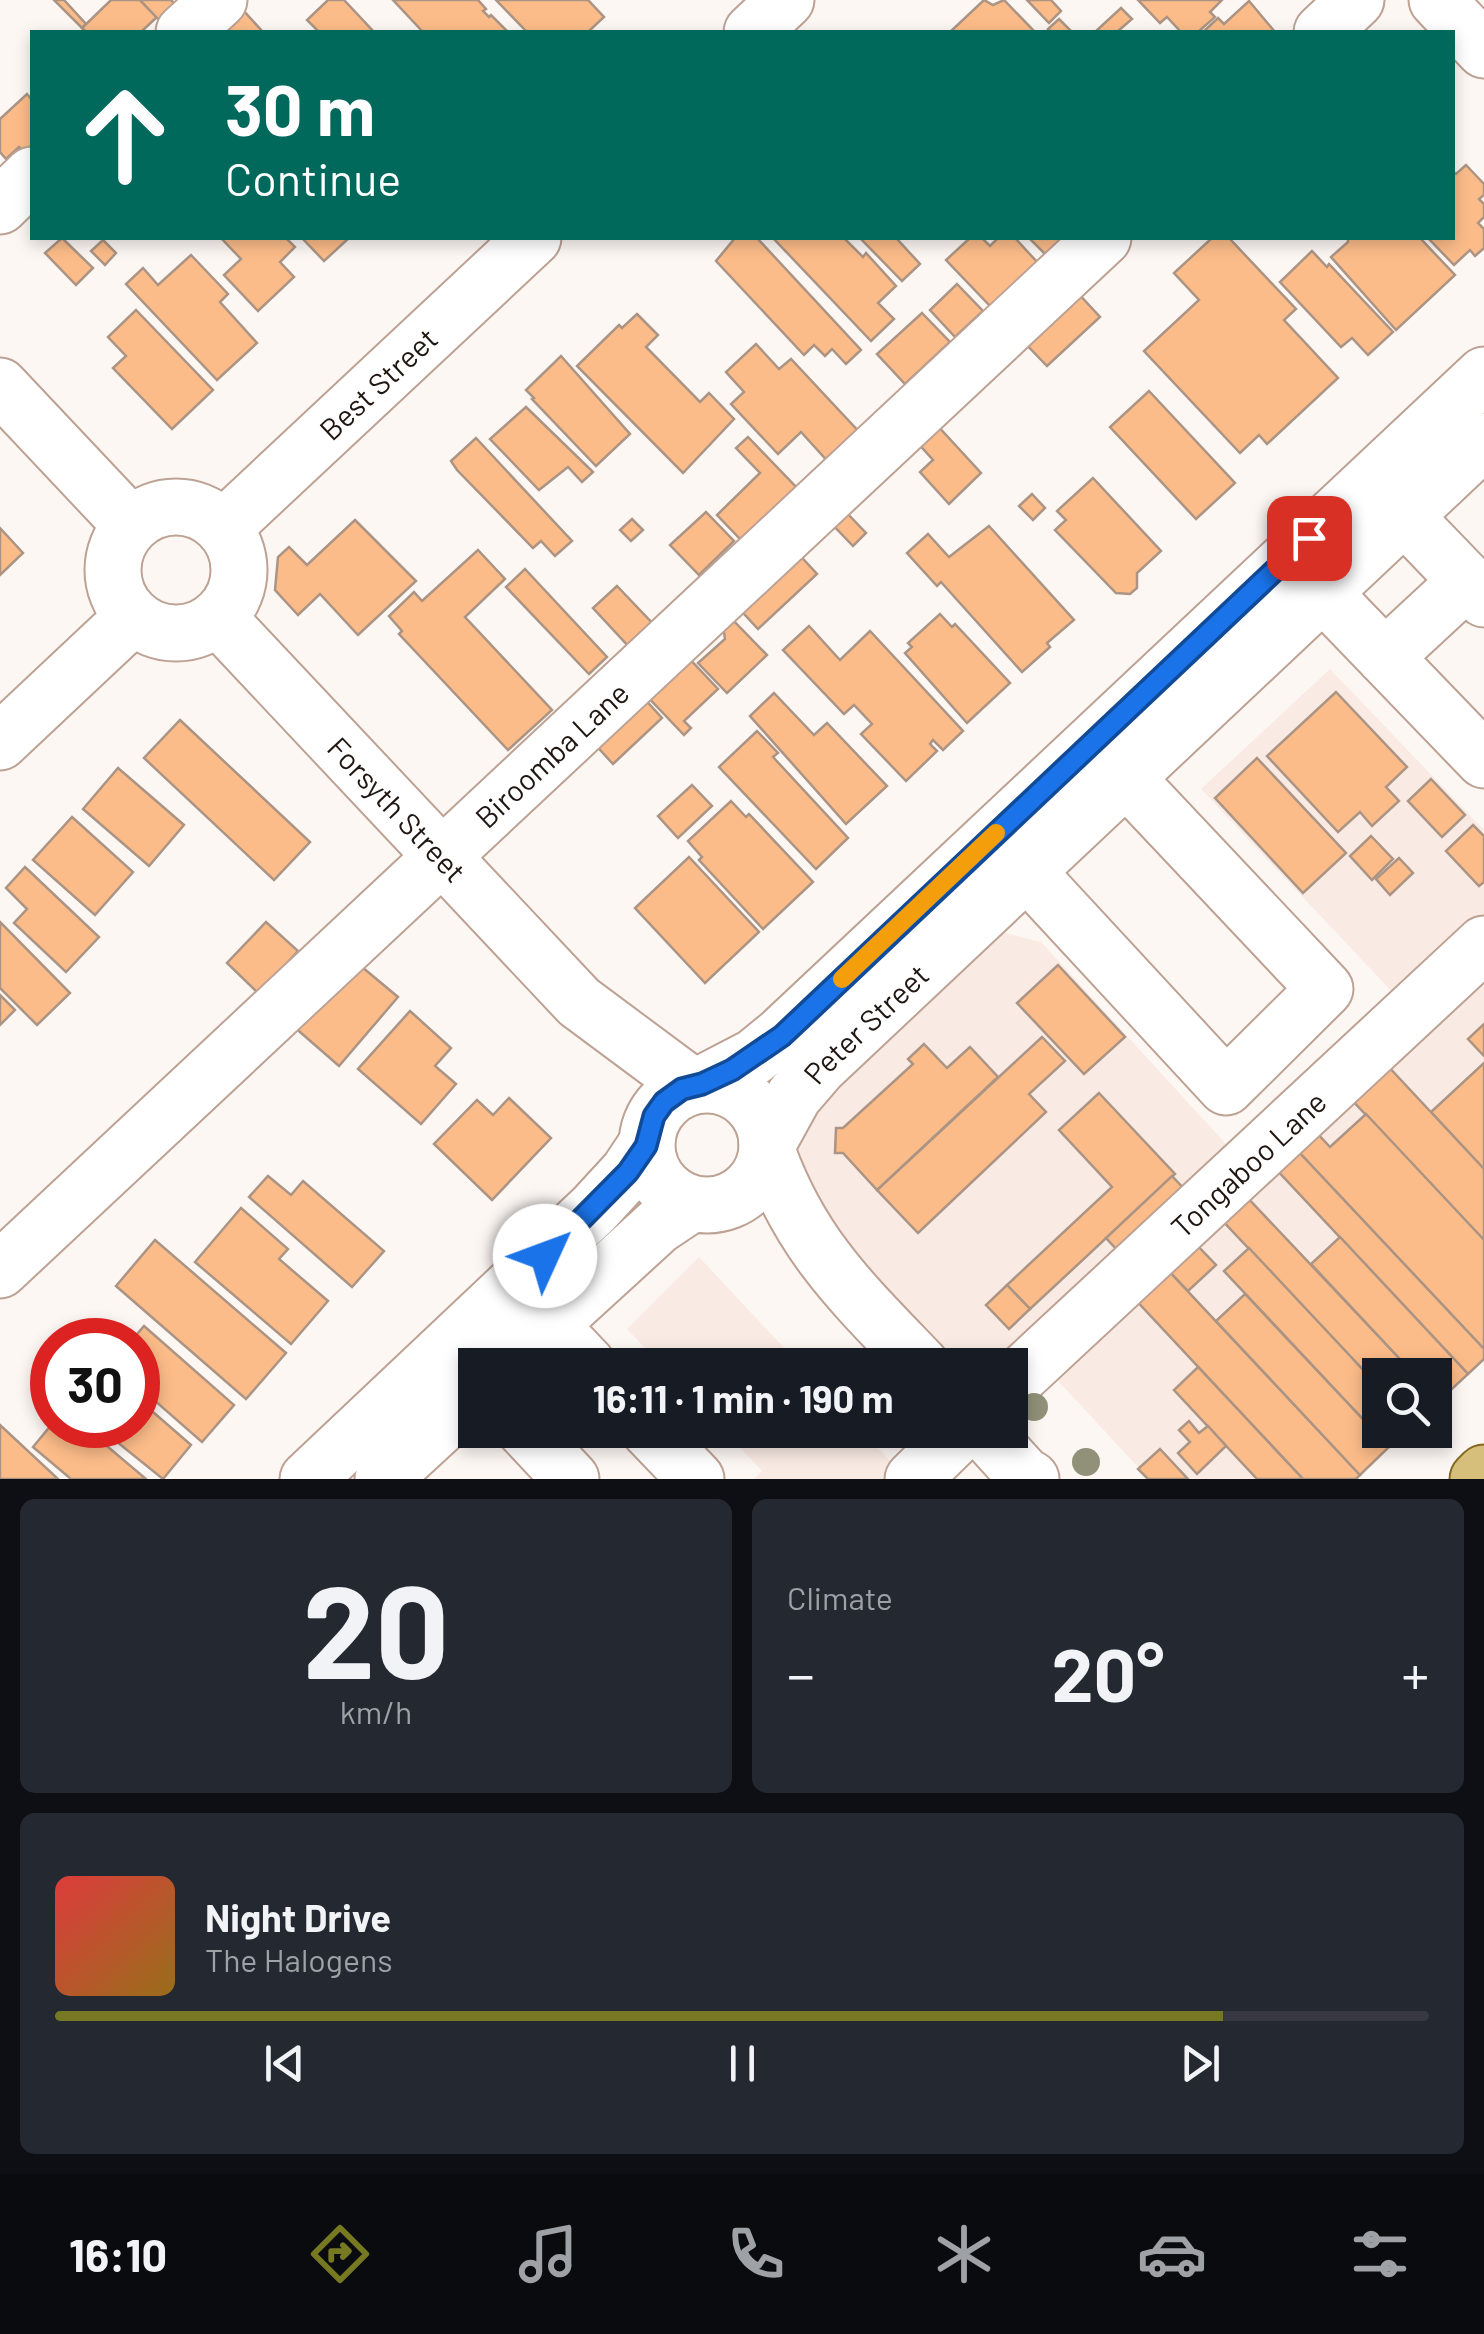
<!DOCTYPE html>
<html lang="en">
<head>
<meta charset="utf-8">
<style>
  body { margin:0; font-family:Barlow,sans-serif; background:#242831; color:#f1f3f6; height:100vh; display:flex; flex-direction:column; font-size:38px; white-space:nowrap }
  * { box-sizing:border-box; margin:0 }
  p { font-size:32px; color:#9ea1a6 }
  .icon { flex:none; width:55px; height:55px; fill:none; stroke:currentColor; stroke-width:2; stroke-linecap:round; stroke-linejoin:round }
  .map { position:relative; height:1479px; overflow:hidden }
  .panel { display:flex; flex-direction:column; gap:20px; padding:20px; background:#0d0f14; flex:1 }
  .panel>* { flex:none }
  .banner { position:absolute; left:30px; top:30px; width:1425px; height:210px; border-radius:0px; box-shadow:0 5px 15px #0003; background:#00695c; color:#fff; overflow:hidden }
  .controls { position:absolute; left:1362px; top:1358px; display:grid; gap:20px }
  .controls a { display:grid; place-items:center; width:90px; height:90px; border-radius:0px; background:#171b24; box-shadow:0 5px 15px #0003; font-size:50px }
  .speed { position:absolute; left:30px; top:1318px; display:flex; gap:20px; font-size:50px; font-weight:700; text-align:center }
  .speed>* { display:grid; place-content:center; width:130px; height:130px; border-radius:50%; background:#171b24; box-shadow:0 5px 15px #0003; line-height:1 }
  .speed .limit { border:15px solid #d22; background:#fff; color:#111 }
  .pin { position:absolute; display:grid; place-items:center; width:85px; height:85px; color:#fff; margin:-42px; border-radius:20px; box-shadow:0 5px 15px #0006 }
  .me { position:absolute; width:110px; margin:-55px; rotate:47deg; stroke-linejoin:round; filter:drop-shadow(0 0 8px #0008) }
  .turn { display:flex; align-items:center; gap:35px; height:210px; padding:0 30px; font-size:45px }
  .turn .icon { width:130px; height:130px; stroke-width:2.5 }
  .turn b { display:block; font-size:70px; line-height:85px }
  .big { font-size:75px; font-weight:700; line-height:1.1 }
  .panel .widget { flex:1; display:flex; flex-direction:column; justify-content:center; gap:15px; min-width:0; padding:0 35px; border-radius:15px; background:#242831 }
  .panel .dial { align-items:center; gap:0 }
  .dial b { font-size:130px; line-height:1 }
  .song { display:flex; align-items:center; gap:30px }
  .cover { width:120px; height:120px; border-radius:15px; background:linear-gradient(135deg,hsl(0 70% 55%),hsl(40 70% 35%)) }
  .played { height:10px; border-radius:5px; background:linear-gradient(90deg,#767922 85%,#363941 85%) }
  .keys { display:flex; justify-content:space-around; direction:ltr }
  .heat { display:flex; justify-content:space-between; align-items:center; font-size:55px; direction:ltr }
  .panel .tiles { flex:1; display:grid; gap:20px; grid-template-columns:1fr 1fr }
  .widget:last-child { grid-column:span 2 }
  .trip { position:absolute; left:458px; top:1348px; width:570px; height:100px; border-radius:0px; background:#171b24; box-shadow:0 5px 15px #0003; font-weight:700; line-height:100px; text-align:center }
  .tabs { display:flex; height:160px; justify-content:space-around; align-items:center; background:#090b0e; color:#9ea1a6 }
  .tabs .icon { width:70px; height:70px }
  .tabs .selected { color:#767922 }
  .tabs b { font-size:45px; color:#f1f3f6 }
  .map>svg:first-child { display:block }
  .built { fill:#f9eae3 }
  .building { fill:#fcbc89; stroke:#ab9483; stroke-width:2.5 }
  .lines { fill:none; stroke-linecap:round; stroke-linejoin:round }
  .minor-casing { stroke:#bda294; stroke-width:59 }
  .major-casing { stroke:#84671d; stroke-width:59 }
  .minor { stroke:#fff; stroke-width:55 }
  .major { stroke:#d6be7b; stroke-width:55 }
  .tree { fill:#919179 }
  .route-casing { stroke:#114b97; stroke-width:25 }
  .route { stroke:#1a73e8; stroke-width:18 }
  .slow { stroke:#f59e0b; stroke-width:18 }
  .labels { text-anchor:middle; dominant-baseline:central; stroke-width:10; stroke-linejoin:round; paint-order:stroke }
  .street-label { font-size:30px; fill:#201611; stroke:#fdf7f4 }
</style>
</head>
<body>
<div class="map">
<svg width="1484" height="1479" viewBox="0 0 1484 1479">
  <rect width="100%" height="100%" fill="#fdf7f4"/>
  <g class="built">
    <path d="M1330 669 1484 830V916L1395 995 1201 789Z"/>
    <path d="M990 929 1041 942 1236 1155 1010 1365H965L837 1265 782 1173 790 1118Z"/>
    <path d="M1484 960V1359L1435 1405V1375H1380V1430H1408L1356 1479H1149L1048 1370Z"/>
    <path d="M699 1257 800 1365H661L627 1329Z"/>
    <path d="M723 1430H861L896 1467 884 1479H754L762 1471Z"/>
  </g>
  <g class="building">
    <path d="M54 0H64L86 24 82 28Z"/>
    <path d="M111 0H140L157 17 141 32H86L82 28Z"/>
    <path d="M140 0H171L176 5 160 21Z"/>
    <path d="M328 0H344L374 32H319L307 20Z"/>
    <path d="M393 0H478L486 9 483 11 489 17 491 15 508 32H423Z"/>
    <path d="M496 0H588L604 17 588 32H527Z"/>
    <path d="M984 0 993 5 1004 0 1035 32H950Z"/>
    <path d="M1027 0H1051L1061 11 1049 23Z"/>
    <path d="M1138 0H1222L1210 12 1215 17 1198 32H1181L1167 17 1160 23Z"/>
    <path d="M1249 1 1275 32H1203L1218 18 1224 24Z"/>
    <path d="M1121 8 1132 19 1117 32H1095Z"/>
    <path d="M243 10 263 32H219Z"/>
    <path d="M1059 19 1072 32H1051L1048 29Z"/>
    <path d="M27 94 32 100V145L24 152 19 147 6 159 0 152V119Z"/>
    <path d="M1466 165 1484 184V195L1479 199 1484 204V217L1478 223 1484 229V248L1475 256 1470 250 1454 265 1428 238H1452V171L1456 174Z"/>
    <path d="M62 238 93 268 76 285 45 253Z"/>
    <path d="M221 238H286L295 247 280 262 294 277 258 311 224 275 241 259Z"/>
    <path d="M302 238H349L324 261Z"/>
    <path d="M735 238H757L861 350 846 364 832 349 825 356 814 345 804 355 716 261Z"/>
    <path d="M773 238H844L863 257 866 253 896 286 878 303 894 319 871 341Z"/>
    <path d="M860 238H901L898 240 920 264 902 281Z"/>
    <path d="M970 238H982L990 246 998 238H1015L1038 263 991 307 946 260Z"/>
    <path d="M1029 238H1065L1046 255Z"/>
    <path d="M1212 238H1229L1296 309 1284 320 1338 378 1267 444 1259 435 1240 453 1144 351 1199 300 1174 273Z"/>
    <path d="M1348 238H1420L1455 275 1396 330 1331 257 1348 242Z"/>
    <path d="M103 240 116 253 105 265 91 251Z"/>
    <path d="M1312 251 1327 267 1329 264 1393 332 1368 355 1352 338 1341 347 1280 282Z"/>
    <path d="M191 255 228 294 220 302 257 343 217 380 126 284 143 268 158 285Z"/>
    <path d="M957 284 983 311 955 337 930 310Z"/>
    <path d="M1076 291 1100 317 1047 366 1023 341Z"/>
    <path d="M136 310 213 390 172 429 113 368 126 356 108 337Z"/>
    <path d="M922 313 950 342 905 384 877 354Z"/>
    <path d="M637 314 658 335 646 347 700 402 709 393 734 419 683 473 577 366 619 325 622 328Z"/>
    <path d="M756 344 779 369 791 359 862 435 831 465 801 432 778 454 731 404 744 392 726 372Z"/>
    <path d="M561 356 630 434 596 466 532 399 534 398 526 390Z"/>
    <path d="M1149 391 1235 483 1196 519 1110 427Z"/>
    <path d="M526 407 593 472 582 482 568 467 539 490 490 439Z"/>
    <path d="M936 424 981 473 949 504 920 472 933 460 917 442Z"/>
    <path d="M748 437 798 489 743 542 717 515 760 473 736 448Z"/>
    <path d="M476 438 572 541 555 556 541 541 533 548 457 470 451 461Z"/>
    <path d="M1093 478 1161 551 1137 573V588L1130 594 1116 593 1055 530 1066 520 1057 511Z"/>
    <path d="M1032 494 1045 508 1033 520 1019 506Z"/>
    <path d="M845 511 866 533 853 546 831 523Z"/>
    <path d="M706 512 734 541 699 575 670 545Z"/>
    <path d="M632 519 643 530 631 541 620 530Z"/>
    <path d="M355 520 416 581 358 635 320 594 298 615 275 590 278 557 289 547 307 565Z"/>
    <path d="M989 526 1074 620 1047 643 1050 647 1022 672 941 582 937 586 907 553 928 534 949 557Z"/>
    <path d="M0 528 23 553 0 575Z"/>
    <path d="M793 548 817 574 758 629 734 603Z"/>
    <path d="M478 550 505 579 465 617 552 710 508 750 399 634 402 631 389 616 414 592 422 601Z"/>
    <path d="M525 569 607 657 589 674 506 587Z"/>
    <path d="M617 586 656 627 631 649 593 608Z"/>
    <path d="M940 614 952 627 955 624 1010 683 967 723 905 653 912 647 908 643Z"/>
    <path d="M728 615 767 655 727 693 698 663 725 639 722 620Z"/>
    <path d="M809 626 840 660 870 631 963 731 943 750 933 740 930 744 937 751 906 781 861 734 872 724 854 705 844 714 783 650Z"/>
    <path d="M684 653 718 689 684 721 691 728 684 735 643 692Z"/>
    <path d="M1336 692 1407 767 1386 787 1399 801 1372 826 1360 812 1338 832 1267 756Z"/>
    <path d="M774 693 814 735 827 723 887 786 846 824 750 716Z"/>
    <path d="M641 695 662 718 613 764 592 741Z"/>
    <path d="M180 720 310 842 274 880 144 758Z"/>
    <path d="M757 731 778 753 773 757 848 838 816 869 719 767Z"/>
    <path d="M1257 758 1346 853 1303 893 1215 798Z"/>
    <path d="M118 768 184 825 149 866 83 809Z"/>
    <path d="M1431 779 1465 815 1442 837 1408 801Z"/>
    <path d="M692 785 712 806 678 838 658 816Z"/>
    <path d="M731 801 746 817 749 814 813 882 763 929 699 860 702 857 688 841Z"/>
    <path d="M72 817 133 872 95 915 33 860Z"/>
    <path d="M1473 825 1484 836V882L1479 886 1446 851Z"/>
    <path d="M1371 836 1393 859 1372 880 1350 856Z"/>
    <path d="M689 857 759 932 705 983 635 908Z"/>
    <path d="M1399 858 1413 873 1390 895 1376 879Z"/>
    <path d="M25 867 99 937 66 972 14 923 27 909 6 888Z"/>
    <path d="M0 922 70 993 37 1025 0 988Z"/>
    <path d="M266 922 298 951 259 994 227 963Z"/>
    <path d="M350 957 398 997 339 1066 292 1025Z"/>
    <path d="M1058 965 1125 1037 1084 1074 1017 1003Z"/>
    <path d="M0 995 15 1010 0 1025Z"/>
    <path d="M410 1011 451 1048 435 1066 456 1084 421 1124 358 1069Z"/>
    <path d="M1484 1024V1056L1468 1039Z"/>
    <path d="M1042 1037 1065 1061 1029 1094 1046 1112 918 1233 877 1190Z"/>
    <path d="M924 1044 947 1068 970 1047 998 1077 877 1190 843 1153H835L836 1128H843L913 1064 908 1059Z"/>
    <path d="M1484 1063V1169L1431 1112Z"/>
    <path d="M1386 1064 1484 1169V1240L1350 1098Z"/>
    <path d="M1099 1093 1175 1174 1030 1309 1007 1285 1112 1187 1059 1130Z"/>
    <path d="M509 1098 551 1138 492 1200 434 1144 477 1100 493 1115Z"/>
    <path d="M1366 1114 1484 1240V1349L1296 1149 1315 1131 1330 1147Z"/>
    <path d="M1296 1149 1484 1349V1359L1468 1374 1275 1168Z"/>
    <path d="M268 1176 291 1195 303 1181 384 1251 352 1287 249 1197Z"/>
    <path d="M1172 1176 1186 1191 1120 1253 1106 1238Z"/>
    <path d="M1245 1195 1415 1375H1380V1388L1220 1218Z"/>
    <path d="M241 1208 288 1249 279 1259 328 1301 291 1344 195 1262Z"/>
    <path d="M1340 1237 1468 1374 1439 1401 1435 1397V1375H1415L1311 1264Z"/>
    <path d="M155 1240 286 1353 246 1399 116 1286Z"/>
    <path d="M1193 1241 1216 1265 1188 1291 1165 1267Z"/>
    <path d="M1249 1248 1380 1388V1430H1408L1389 1447 1224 1271Z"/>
    <path d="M1165 1267 1360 1475 1356 1479H1303L1133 1297Z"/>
    <path d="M1007 1285 1030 1309 1009 1329 986 1305Z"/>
    <path d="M1245 1294 1389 1447 1360 1475 1216 1321Z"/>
    <path d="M144 1326 234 1405 202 1442 138 1386V1340H132Z"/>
    <path d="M1198 1367 1303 1479H1257L1174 1390Z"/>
    <path d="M138 1399 191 1445 163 1479 96 1425H138Z"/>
    <path d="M1189 1421 1199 1433 1208 1426 1226 1446 1197 1474 1178 1453 1190 1442 1179 1430Z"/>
    <path d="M52 1424 82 1425 146 1479H71L33 1447Z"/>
    <path d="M0 1425 58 1479H0Z"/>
    <path d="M1160 1449 1188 1479H1148L1138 1469Z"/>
  </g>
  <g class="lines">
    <defs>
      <g id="minor">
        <path d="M1437 0 1484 50"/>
        <path d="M184 32 219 0"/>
        <path d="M752 32 786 0"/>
        <path d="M1322 32 1356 0"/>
        <path d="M0 206 32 175"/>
        <path d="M0 386 131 525"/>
        <circle cx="176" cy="570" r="63"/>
        <path d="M1404 516 1484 599"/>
        <path id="s1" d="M223 528 533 238"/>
        <path d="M1323 593 1484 760"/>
        <path id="s2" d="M218 618 579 1002 692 1086"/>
        <path d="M1385 657 1467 581"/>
        <path d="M0 742 133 617"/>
        <path d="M1028 873 1226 1087 1325 989 1127 779"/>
        <path d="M702 1084 754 1057 781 1035 1484 375"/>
        <circle cx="707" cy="1145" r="60"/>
        <path id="s3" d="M767 1145 794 1096 819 1067 1484 441"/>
        <path d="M768 1153C802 1247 854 1295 921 1365"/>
        <path id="s4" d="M0 1270 1103 238"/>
        <path d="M550 1325 588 1365"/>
        <path d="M506 1365 658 1226 691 1204"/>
        <path id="s5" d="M1010 1385 1484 944"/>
        <path d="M525 1430 571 1479"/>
        <path d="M649 1430 696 1479"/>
        <path d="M983 1430 1024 1475 1031 1479"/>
        <path d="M308 1479 594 1209 628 1172 646 1145"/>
        <path d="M383 1479 475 1394"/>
        <path d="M913 1479 963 1430"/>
      </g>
      <path id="major" d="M1478 1479 1484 1473"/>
    </defs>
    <use href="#minor" class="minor-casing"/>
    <use href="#major" class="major-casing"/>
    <use href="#minor" class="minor"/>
    <use href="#major" class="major"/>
  </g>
  <g class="tree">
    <circle cx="1034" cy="1407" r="14"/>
    <circle cx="1086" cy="1462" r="14"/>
  </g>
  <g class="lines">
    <defs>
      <path id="route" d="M545 1256 628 1172 646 1146 654 1116 664 1102 682 1089 702 1084 732 1070 782 1036 1309 538"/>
    </defs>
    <use href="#route" class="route-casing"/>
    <use href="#route" class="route"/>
    <path class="slow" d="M842 979 996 833"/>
  </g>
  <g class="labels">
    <g class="street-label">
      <text stroke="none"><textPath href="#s1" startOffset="212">Best Street</textPath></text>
      <text stroke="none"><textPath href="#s4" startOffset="755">Biroomba Lane</textPath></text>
      <text stroke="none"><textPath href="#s2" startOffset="262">Forsyth Street</textPath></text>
      <text stroke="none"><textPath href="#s3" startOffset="158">Peter Street</textPath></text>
      <text stroke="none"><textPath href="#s5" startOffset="325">Tongaboo Lane</textPath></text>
    </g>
  </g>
</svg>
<div class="controls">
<a><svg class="icon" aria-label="search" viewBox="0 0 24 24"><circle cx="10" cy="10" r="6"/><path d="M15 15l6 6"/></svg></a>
</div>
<div class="speed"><div class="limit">30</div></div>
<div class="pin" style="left:1309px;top:538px;background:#d93025"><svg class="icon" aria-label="arrive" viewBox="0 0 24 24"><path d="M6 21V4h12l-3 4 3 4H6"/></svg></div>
<svg class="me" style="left:545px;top:1256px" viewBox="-20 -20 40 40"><circle r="19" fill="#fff"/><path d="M0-13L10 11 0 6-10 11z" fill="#1a73e8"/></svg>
<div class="trip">16:11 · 1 min · 190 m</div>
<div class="banner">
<div class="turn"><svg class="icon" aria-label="ahead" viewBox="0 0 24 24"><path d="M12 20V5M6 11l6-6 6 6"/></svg><div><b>30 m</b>Continue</div></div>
</div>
</div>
<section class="panel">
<div class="tiles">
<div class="widget dial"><b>20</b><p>km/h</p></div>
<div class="widget"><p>Climate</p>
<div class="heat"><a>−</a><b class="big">20°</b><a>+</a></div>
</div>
<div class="widget">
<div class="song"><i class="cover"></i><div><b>Night Drive</b><p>The Halogens</p></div></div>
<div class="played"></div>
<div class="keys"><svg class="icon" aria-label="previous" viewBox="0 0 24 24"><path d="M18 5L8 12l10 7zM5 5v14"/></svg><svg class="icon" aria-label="pause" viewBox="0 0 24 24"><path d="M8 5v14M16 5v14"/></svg><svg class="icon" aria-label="next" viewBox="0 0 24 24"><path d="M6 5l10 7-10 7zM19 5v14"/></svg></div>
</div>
</div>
</section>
<nav class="tabs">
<b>16:10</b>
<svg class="icon selected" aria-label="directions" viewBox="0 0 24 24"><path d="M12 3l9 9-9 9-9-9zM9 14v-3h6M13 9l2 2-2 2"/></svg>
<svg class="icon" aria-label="music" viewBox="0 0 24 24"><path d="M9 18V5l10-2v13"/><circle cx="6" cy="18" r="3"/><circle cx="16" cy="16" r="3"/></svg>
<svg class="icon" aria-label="phone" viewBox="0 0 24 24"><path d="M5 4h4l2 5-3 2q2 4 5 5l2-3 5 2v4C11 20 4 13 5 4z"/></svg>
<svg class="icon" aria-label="climate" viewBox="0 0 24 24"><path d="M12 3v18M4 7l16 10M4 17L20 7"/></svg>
<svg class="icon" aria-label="car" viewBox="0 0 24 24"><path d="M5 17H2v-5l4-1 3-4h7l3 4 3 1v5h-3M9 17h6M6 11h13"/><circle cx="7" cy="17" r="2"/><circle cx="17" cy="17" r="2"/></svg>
<svg class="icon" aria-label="filters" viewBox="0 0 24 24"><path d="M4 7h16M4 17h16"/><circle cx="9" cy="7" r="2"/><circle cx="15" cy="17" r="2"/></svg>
</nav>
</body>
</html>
